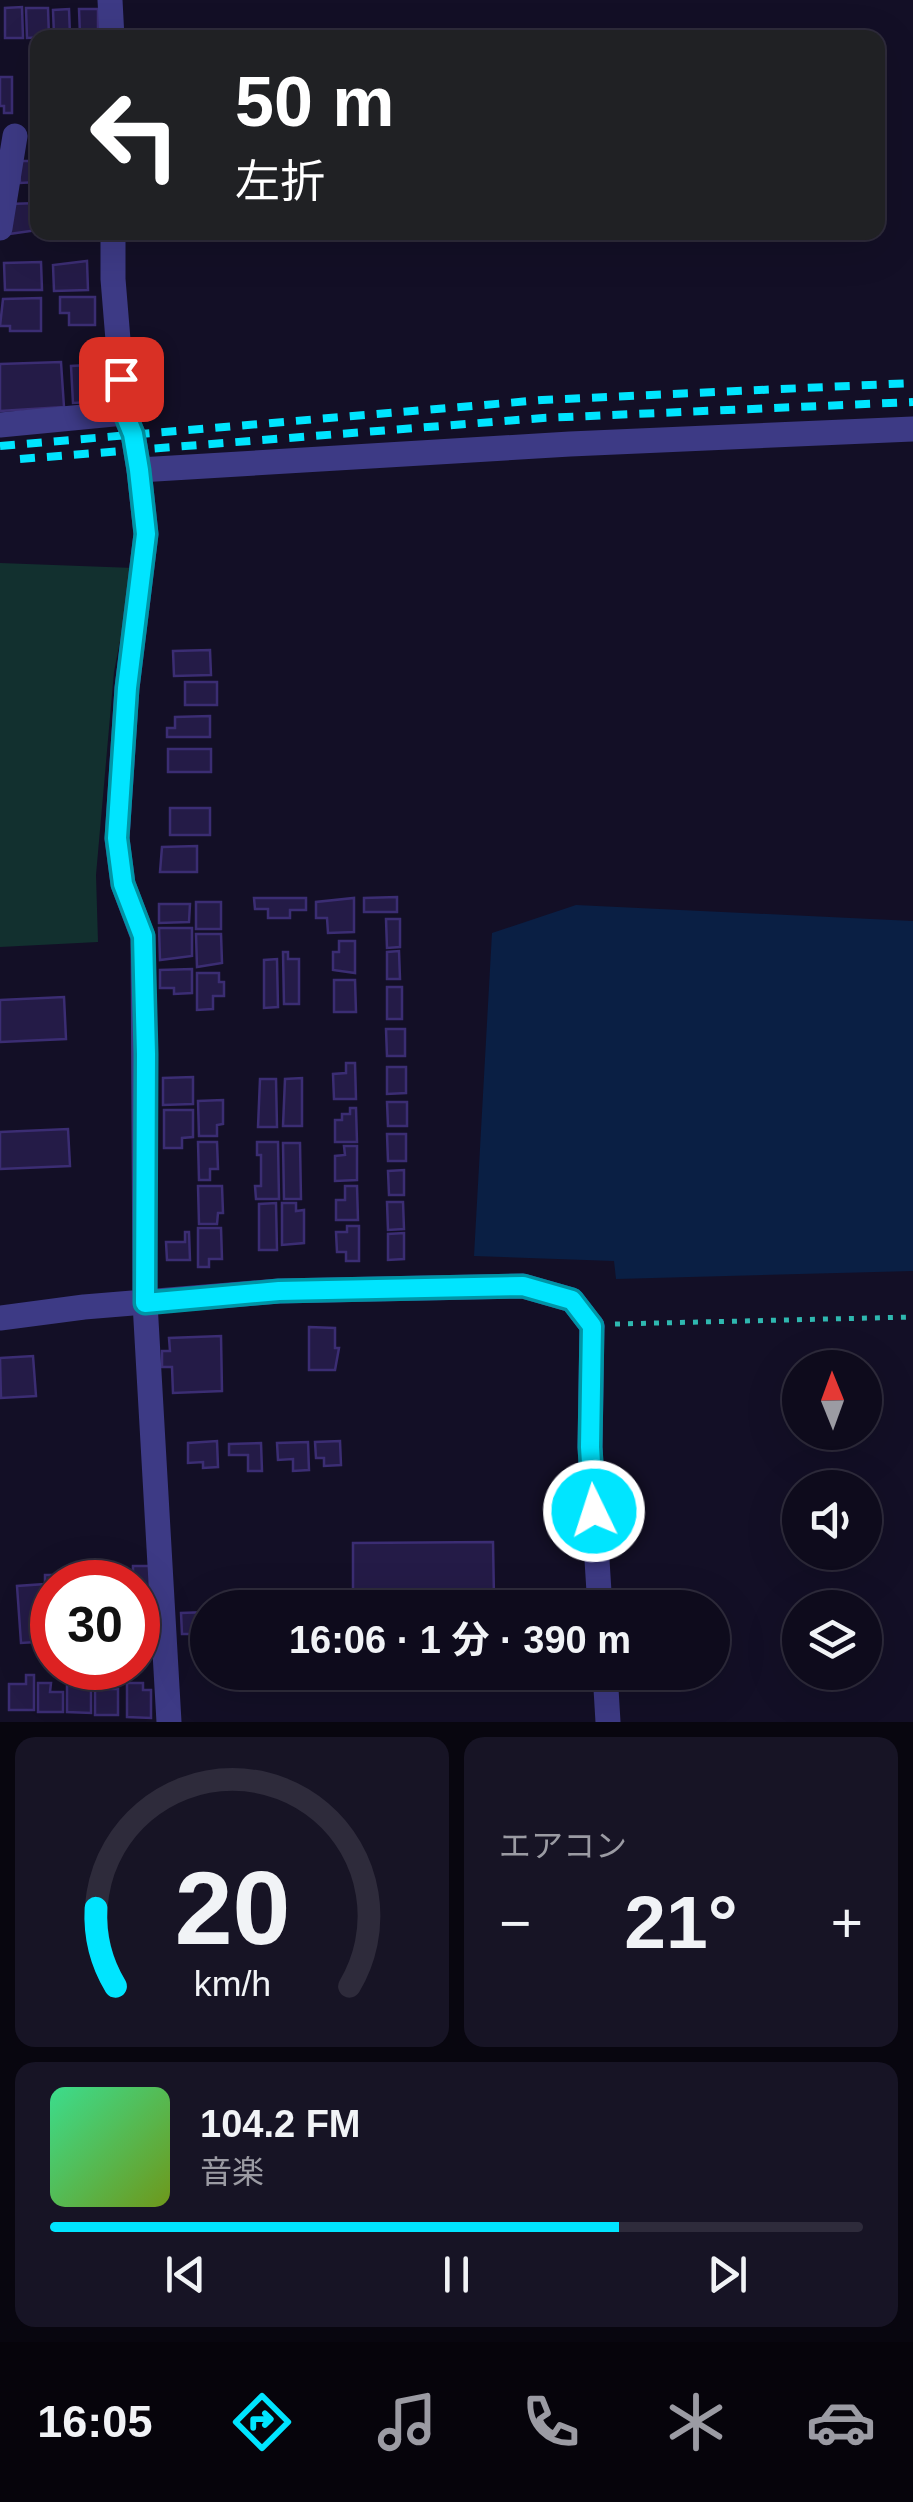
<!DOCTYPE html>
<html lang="ja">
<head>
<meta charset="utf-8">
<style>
  body { margin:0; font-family:Arial,"Noto Sans JP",sans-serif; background:#171425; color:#f1f3f6; height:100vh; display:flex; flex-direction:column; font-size:38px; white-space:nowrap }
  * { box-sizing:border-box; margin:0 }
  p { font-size:32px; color:#9b9ba3 }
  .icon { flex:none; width:55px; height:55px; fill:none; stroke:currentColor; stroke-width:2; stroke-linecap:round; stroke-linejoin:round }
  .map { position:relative; height:1722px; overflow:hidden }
  .panel { display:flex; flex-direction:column; gap:15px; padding:15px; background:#08060f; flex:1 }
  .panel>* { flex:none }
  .hud { position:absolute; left:30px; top:30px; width:855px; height:210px; border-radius:20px; box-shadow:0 10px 40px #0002,0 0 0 2px #2e2b3b; background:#202124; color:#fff; overflow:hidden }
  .needle { width:65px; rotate:359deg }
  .tools { position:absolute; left:782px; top:1350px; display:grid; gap:20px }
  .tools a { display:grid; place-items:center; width:100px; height:100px; border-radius:50%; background:#0e0b1c; box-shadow:0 10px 40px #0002,0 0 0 2px #2e2b3b; font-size:50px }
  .speed { position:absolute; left:30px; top:1560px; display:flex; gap:20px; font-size:50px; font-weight:700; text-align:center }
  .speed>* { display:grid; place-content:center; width:130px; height:130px; border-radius:50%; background:#0e0b1c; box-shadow:0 10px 40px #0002,0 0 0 2px #2e2b3b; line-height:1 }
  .speed .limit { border:15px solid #d22; background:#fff; color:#111 }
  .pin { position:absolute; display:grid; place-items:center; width:85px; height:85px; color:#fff; margin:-42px; border-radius:20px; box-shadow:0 5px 15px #0006 }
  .me { position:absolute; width:110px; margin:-55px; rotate:356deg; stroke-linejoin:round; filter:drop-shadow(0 0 8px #0008) }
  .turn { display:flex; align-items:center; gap:35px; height:210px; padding:0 40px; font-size:45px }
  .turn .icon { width:130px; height:130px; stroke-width:2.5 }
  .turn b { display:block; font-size:70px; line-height:85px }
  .big { font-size:75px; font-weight:700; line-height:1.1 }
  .panel .tile { flex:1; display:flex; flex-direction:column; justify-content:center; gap:15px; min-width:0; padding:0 35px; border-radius:20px; background:#171425 }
  .panel .dial { align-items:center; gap:0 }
  .dial svg { height:260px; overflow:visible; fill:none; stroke:#2e2b3b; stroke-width:7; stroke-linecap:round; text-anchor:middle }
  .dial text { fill:#f1f3f6; stroke:none }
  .song { display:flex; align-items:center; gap:30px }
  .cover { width:120px; height:120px; border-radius:15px; background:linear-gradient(135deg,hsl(150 70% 55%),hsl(80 70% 35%)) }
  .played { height:10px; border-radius:5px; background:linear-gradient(90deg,#00e5ff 70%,#2e2b3b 70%) }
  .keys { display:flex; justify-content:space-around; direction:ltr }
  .heat { display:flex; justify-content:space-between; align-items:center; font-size:55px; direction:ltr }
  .panel .tiles { flex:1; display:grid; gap:15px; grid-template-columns:1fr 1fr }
  .tile:last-child { grid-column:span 2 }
  .trip { position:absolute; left:190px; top:1590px; width:540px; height:100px; border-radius:50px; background:#0e0b1c; box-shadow:0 10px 40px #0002,0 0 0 2px #2e2b3b; font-weight:700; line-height:100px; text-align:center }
  .dock { display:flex; height:160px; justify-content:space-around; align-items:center; background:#06040b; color:#9b9ba3 }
  .dock .icon { width:70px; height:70px }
  .dock .current { color:#00e5ff }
  .dock b { font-size:45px; color:#f1f3f6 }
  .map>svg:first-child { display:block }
  .green { fill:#12302f }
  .water { fill:#0a1f44 }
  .building { fill:#241b47; stroke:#3b2d73; stroke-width:2.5 }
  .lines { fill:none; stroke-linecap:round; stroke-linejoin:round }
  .path { stroke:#2fb8b0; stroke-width:5; stroke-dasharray:5 8; stroke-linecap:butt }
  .minor { stroke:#3d3a85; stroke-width:25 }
  .tertiary { stroke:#3d3a85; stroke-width:25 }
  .rail { stroke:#00e5ff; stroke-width:8; stroke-dasharray:15 12; stroke-linecap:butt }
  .route-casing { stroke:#0095a6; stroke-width:25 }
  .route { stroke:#00e5ff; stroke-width:18 }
</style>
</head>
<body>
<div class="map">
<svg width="913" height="1722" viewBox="0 0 913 1722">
  <rect width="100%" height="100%" fill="#130f26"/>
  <path class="green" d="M0 563 134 568 114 672 96 875 98 942 0 947Z"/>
  <path class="water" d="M576 905 913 921V1271L616 1279 614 1261 474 1256 492 933Z"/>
  <g class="building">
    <path d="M22 7 23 38H5V8Z"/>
    <path d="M26 8H48L49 37 27 38Z"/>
    <path d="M69 9 70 35H54L53 10Z"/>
    <path d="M79 9H98V34L80 35Z"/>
    <path d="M0 77H12V113H4V106H0Z"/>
    <rect x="30" y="80" width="8" height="14"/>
    <path d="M37 157 38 182 20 183 19 161H37Z"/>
    <path d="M38 203V230L9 234V204Z"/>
    <path d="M87 261 88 290 54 291 53 265Z"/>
    <path d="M41 262 42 290H5L4 263Z"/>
    <path d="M60 297H95V325H69V313H60Z"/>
    <path d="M41 298V331H10V326H0L3 299Z"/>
    <path d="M61 362 64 407 0 411V364Z"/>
    <path d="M108 364 110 401 73 403 71 366Z"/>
    <path d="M210 650 211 675 174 676 173 651Z"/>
    <rect x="185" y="682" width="32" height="23"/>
    <path d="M210 716V737H167V728H175V717Z"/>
    <rect x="168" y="749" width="43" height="23"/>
    <rect x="170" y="808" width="40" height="27"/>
    <path d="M197 846V872H160L162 847Z"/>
    <path d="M397 897V912H364V898Z"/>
    <path d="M254 898H306V910H290V918H268V909H255Z"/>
    <path d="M354 898V932L328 933 327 918H316V902Z"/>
    <rect x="196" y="902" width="25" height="27"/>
    <path d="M159 904H190L189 922 159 923Z"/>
    <path d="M386 919H400V947L387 948Z"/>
    <path d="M159 928H192V956L160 960Z"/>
    <path d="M196 934H221L222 963 197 967Z"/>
    <path d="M339 941H355V973L333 970V952H339Z"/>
    <path d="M399 951 400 979H387V952Z"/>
    <path d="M283 952H288V959H299V1004H284Z"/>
    <path d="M277 959 278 1007 264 1008V960Z"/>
    <path d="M192 969V993L174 994V988H160V970Z"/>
    <path d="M197 973H219V982H224V996H213V1009L197 1010Z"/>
    <path d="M334 980H355L356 1012H334Z"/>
    <rect x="387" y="987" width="15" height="32"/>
    <path d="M64 997 66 1039 0 1042V1000Z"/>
    <path d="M386 1029H405V1056H387Z"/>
    <path d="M346 1063H355L356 1099H334L333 1074 346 1073Z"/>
    <path d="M387 1067H406V1093L387 1094Z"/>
    <path d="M193 1077V1104L163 1105V1078Z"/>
    <path d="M302 1078V1126H283L285 1079Z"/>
    <path d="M260 1079H276L277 1127H258Z"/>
    <path d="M223 1100V1124L217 1125V1136H199L198 1101Z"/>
    <path d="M387 1102H407V1126H388Z"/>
    <path d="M350 1108H356L357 1142H335V1120H342V1114H350Z"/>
    <path d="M164 1110H193V1137L182 1138V1148H164Z"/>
    <path d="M68 1129 70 1166 0 1169V1132Z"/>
    <path d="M387 1134H406V1161H388Z"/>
    <path d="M198 1142H217L218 1169H210V1180H199Z"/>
    <path d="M257 1142H278L279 1199H256L255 1186H261V1155H257Z"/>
    <path d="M283 1143H300L301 1199H284Z"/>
    <path d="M344 1146H357V1180L335 1181V1156L345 1155Z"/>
    <path d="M404 1170V1195H389L388 1171Z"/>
    <path d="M198 1186H222L223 1213H218L217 1224H199Z"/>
    <path d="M345 1186H357L358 1220H336V1200H345Z"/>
    <path d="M387 1202H403L404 1229 388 1230Z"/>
    <path d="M276 1203 277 1250H259V1204Z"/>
    <path d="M282 1203H296V1211L304 1210V1243L282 1245Z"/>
    <path d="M347 1226H359V1261H346V1252H337L336 1232H347Z"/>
    <path d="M198 1228H221L222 1259H209V1267H198Z"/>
    <path d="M185 1232H189L190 1260H167L166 1242H185Z"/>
    <path d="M404 1233V1259L388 1260V1234Z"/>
    <path d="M309 1327 335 1328V1348H339L335 1370H309Z"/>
    <path d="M221 1336 222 1391 173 1393 172 1367H162V1351H170L169 1338Z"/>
    <path d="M33 1356 36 1396 1 1398 0 1358Z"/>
    <path d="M217 1441 218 1467 203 1468V1462L188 1463V1443Z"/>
    <path d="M340 1441 341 1465 324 1466V1458H316L315 1442Z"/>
    <path d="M308 1442 309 1470 293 1471V1459L278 1460 277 1443Z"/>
    <path d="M261 1443 262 1471H248V1455H229V1444Z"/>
    <path d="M493 1542 494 1598H353V1543Z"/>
    <path d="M133 1566H158V1588H138V1582H133Z"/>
    <path d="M45 1575H59V1582H52V1641L21 1643 17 1586 45 1584Z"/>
    <path d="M151 1597 152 1638H138V1598Z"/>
    <path d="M208 1612V1634H182L181 1613Z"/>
    <path d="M26 1675H34V1710H9V1684H26Z"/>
    <path d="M78 1680V1687H91V1713L67 1712V1681Z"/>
    <path d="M38 1683H51L50 1692H63V1712H38Z"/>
    <path d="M127 1683H143V1690H151V1718L127 1717Z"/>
    <rect x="95" y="1689" width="23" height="26"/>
  </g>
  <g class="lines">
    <path class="path" d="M615 1324 913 1317"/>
    <g class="minor">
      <path d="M110 0 112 38"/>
      <path d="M0 228 15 136"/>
      <path d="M113 232V279L124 413 133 434 139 470 146 534 127 688 117 839 123 884 143 937 145 1303 169 1722"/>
      <path d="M0 425 124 413"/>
      <path d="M139 470 570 444 913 429"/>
      <path d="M592 1326 590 1447 600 1608"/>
      <path d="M605 1672 608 1722"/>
    </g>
    <path class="tertiary" d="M0 1318 84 1307 279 1291 523 1286 572 1300 592 1326"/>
    <g class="rail">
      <path d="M0 446 542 400 913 383"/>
      <path d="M20 459 543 418 913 402"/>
    </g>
  </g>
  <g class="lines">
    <defs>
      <path id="route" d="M121 379 124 412 133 434 139 470 146 534 127 688 117 838 123 884 143 936 146 1054 145 1303 279 1291 523 1286 572 1300 592 1326 590 1447 594 1511"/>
    </defs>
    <use href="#route" class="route-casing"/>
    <use href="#route" class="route"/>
  </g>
</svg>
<div class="tools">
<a><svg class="needle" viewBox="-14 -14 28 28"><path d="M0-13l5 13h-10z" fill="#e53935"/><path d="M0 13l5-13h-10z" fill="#9b9ba3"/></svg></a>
<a><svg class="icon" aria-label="sound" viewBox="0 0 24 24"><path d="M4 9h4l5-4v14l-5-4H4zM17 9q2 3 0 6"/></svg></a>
<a><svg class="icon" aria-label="layers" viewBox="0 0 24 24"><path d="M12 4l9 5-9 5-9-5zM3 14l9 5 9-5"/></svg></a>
</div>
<div class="speed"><div class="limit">30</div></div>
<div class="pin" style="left:121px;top:379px;background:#d93025"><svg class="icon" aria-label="arrive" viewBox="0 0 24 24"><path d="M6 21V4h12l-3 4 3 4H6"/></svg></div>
<svg class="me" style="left:594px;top:1511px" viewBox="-20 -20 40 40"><circle r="17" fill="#00e5ff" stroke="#fff" stroke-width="3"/><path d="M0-11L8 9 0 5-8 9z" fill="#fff"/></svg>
<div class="trip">16:06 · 1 分 · 390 m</div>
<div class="hud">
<div class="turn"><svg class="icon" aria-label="left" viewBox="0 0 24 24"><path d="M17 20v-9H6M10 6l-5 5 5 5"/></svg><div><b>50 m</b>左折</div></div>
</div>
</div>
<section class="panel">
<div class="tiles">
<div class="tile dial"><svg viewBox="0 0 100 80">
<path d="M14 69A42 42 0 1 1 86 69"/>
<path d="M14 69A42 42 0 0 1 8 45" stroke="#00e5ff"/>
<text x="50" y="56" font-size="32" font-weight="700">20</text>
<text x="50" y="72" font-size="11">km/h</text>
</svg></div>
<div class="tile"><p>エアコン</p>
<div class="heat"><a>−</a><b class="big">21°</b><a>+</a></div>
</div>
<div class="tile">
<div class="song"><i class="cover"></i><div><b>104.2 FM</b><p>音楽</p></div></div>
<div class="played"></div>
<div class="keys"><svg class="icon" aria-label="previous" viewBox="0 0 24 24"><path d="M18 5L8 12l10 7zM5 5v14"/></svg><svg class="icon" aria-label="pause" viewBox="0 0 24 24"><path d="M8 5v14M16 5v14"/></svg><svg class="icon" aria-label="next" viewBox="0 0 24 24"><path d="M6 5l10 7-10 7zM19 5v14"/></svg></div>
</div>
</div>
</section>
<nav class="dock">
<b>16:05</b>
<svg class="icon current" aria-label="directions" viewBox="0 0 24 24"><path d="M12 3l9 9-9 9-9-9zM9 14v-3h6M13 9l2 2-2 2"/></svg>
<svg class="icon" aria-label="music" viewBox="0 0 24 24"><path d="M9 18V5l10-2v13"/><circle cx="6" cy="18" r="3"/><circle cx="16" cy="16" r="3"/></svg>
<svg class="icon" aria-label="phone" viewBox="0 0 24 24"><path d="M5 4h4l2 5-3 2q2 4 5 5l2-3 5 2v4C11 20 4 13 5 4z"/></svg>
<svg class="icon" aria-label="climate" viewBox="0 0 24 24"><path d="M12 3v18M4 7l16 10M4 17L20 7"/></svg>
<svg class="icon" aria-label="car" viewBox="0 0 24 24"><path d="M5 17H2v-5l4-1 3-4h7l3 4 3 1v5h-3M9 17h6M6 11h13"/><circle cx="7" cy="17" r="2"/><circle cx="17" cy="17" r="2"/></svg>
</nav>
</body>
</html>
